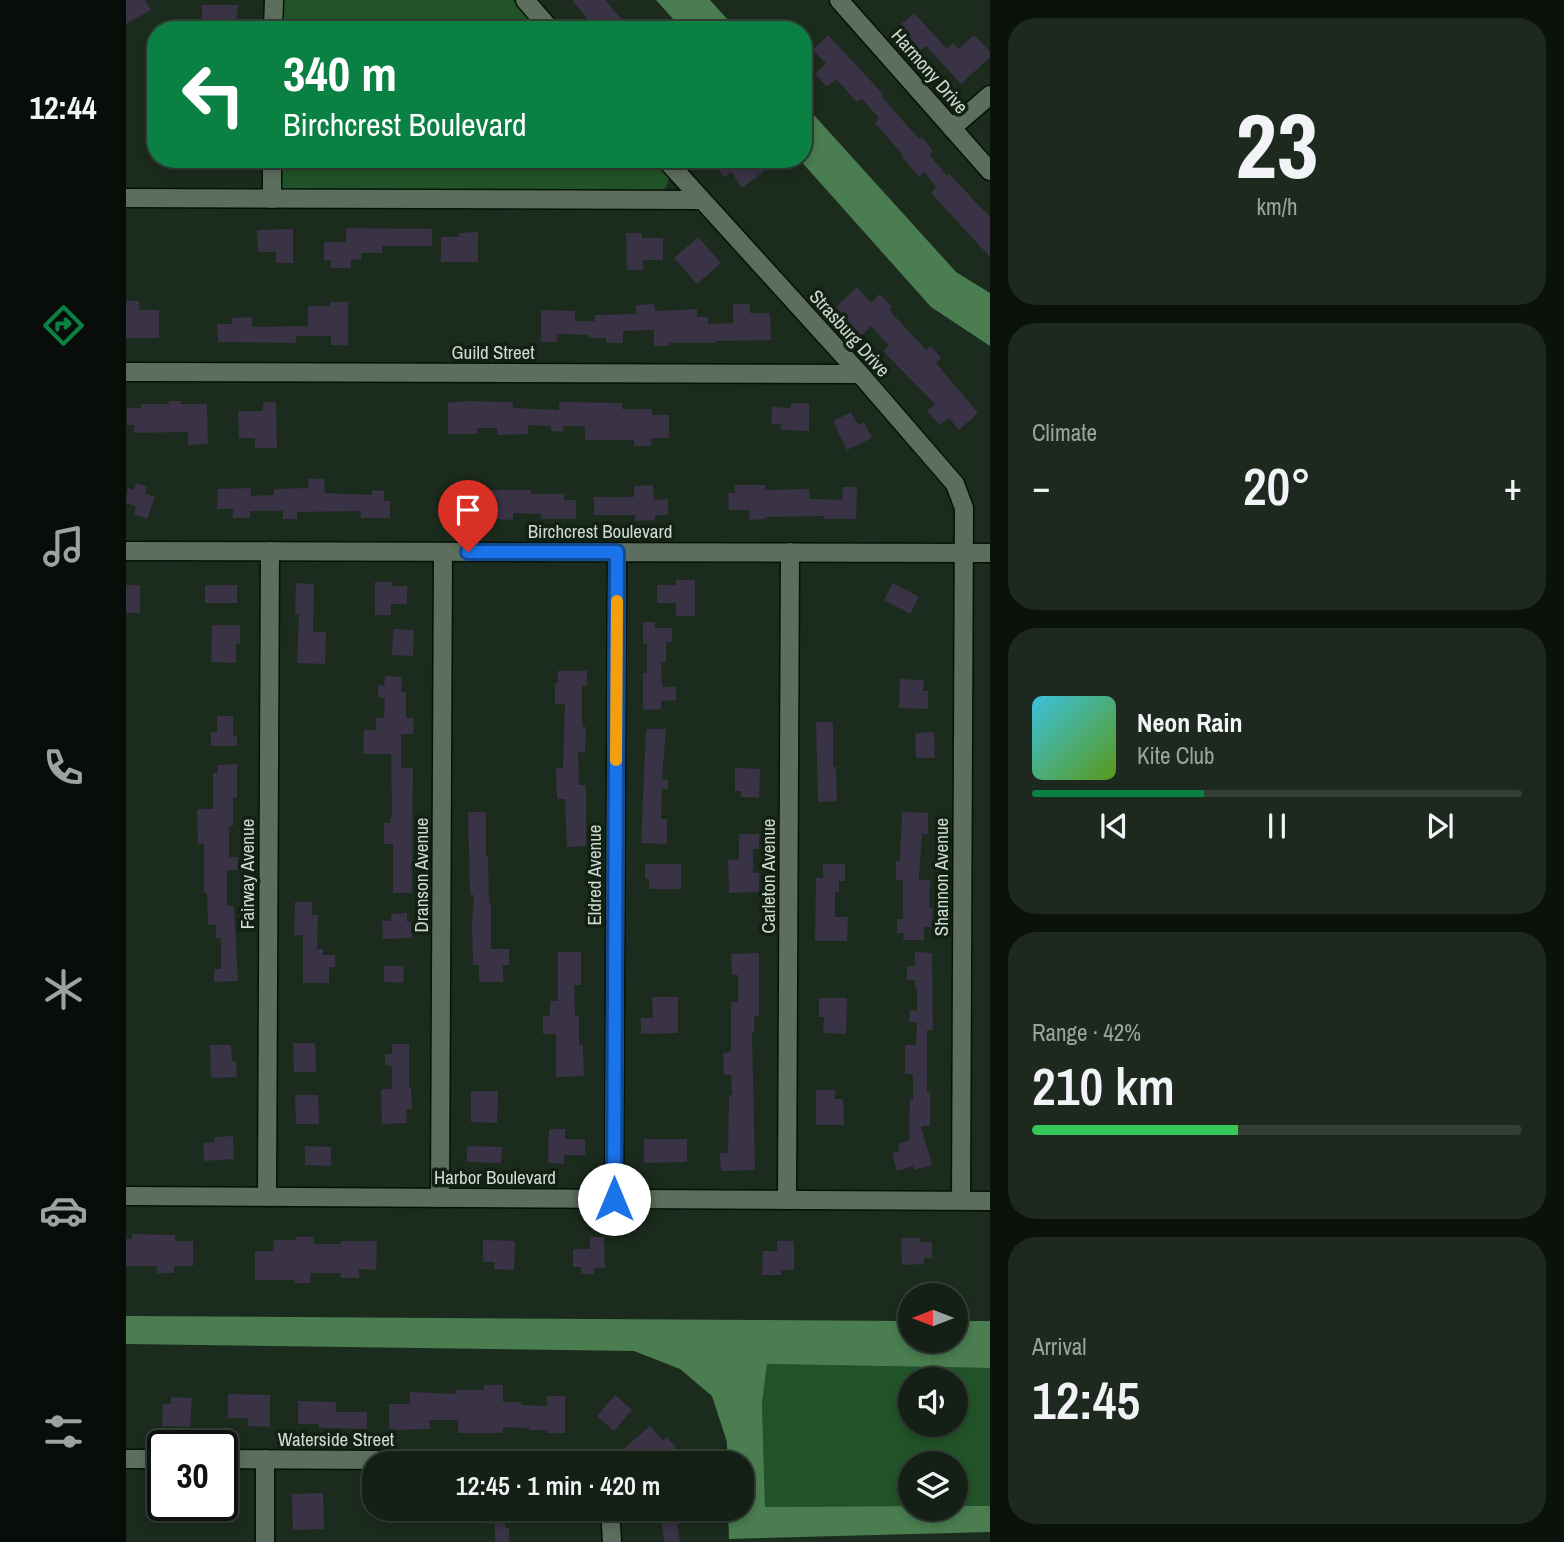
<!DOCTYPE html>
<html lang="en">
<head>
<meta charset="utf-8">
<style>
  body { margin:0; font-family:"Archivo Narrow",sans-serif; background:#1d281f; color:#f1f3f6; height:100vh; display:flex; flex-direction:column; font-size:26px; white-space:nowrap }
  * { box-sizing:border-box; margin:0 }
  p { font-size:23px; color:#9da3a1 }
  .icon { flex:none; width:38px; height:38px; fill:none; stroke:currentColor; stroke-width:2; stroke-linecap:round; stroke-linejoin:round }
  .map { position:relative; flex:1; overflow:hidden }
  .panel { display:flex; flex-direction:column; gap:18px; padding:18px; background:#0b120c; width:574px }
  .panel>* { flex:none }
  .hud { position:absolute; left:21px; top:21px; width:665px; height:147px; border-radius:28px; box-shadow:0 4px 10px #0003,0 0 0 2px #333e35; background:#0b8043; color:#fff; overflow:hidden }
  .needle { width:46px; rotate:270deg }
  .controls { position:absolute; left:772px; top:1283px; display:grid; gap:14px }
  .controls a { display:grid; place-items:center; width:70px; height:70px; border-radius:50%; background:#142016; box-shadow:0 4px 10px #0003,0 0 0 2px #333e35; font-size:35px }
  .speed { position:absolute; left:21px; top:1430px; display:flex; gap:14px; font-size:35px; font-weight:700; text-align:center }
  .speed>* { display:grid; place-content:center; width:91px; height:91px; border-radius:50%; background:#142016; box-shadow:0 4px 10px #0003,0 0 0 2px #333e35; line-height:1 }
  .speed .limit { border:4px solid #111; border-radius:10px; background:#fff; color:#111 }
  .pin { position:absolute; display:grid; place-items:center; width:60px; height:60px; color:#fff; margin:-72px -30px; border-radius:50% 50% 50% 0; rotate:-45deg; box-shadow:0 0 7px #0007 }
  .pin .icon { rotate:45deg }
  .me { position:absolute; width:77px; margin:-38px; rotate:0deg; stroke-linejoin:round; filter:drop-shadow(0 0 5px #0008) }
  .turn { display:flex; align-items:center; gap:24px; height:147px; padding:0 21px; font-size:32px }
  .turn .icon { width:91px; height:91px; stroke-width:2.5 }
  .turn b { display:block; font-size:49px; line-height:60px }
  .big { font-size:52px; font-weight:600; line-height:1.1 }
  .panel .widget { flex:1; display:flex; flex-direction:column; justify-content:center; gap:10px; min-width:0; padding:0 24px; border-radius:28px; background:#1d281f }
  .panel .dial { align-items:center; gap:0 }
  .dial b { font-size:91px; line-height:1 }
  .song { display:flex; align-items:center; gap:21px }
  .cover { width:84px; height:84px; border-radius:10px; background:linear-gradient(135deg,hsl(190 70% 55%),hsl(90 70% 35%)) }
  .played { height:7px; border-radius:4px; background:linear-gradient(90deg,#0b8043 35%,#333e35 35%) }
  .keys { display:flex; justify-content:space-around; direction:ltr }
  .heat { display:flex; justify-content:space-between; align-items:center; font-size:38px; direction:ltr }
  .charge { height:10px; border-radius:5px; background:linear-gradient(90deg,#34c759 42%,#333e35 0) }
  .trip { position:absolute; left:236px; top:1451px; width:392px; height:70px; border-radius:28px; background:#142016; box-shadow:0 4px 10px #0003,0 0 0 2px #333e35; font-weight:600; line-height:70px; text-align:center }
  main { display:flex; flex:1; min-height:0 }
  .tabs { display:flex; flex-direction:column; width:126px; justify-content:space-around; align-items:center; background:#080d09; color:#9da3a1 }
  .tabs .icon { width:49px; height:49px }
  .tabs .current { color:#0b8043 }
  .tabs b { font-size:32px; color:#f1f3f6 }
  .map>svg:first-child { display:block }
  .green { fill:#215328; fill-rule:evenodd }
  .water { fill:#4a7d4f }
  .building { fill:#3a3245 }
  .lines { fill:none; stroke-linecap:round; stroke-linejoin:round }
  .minor-casing { stroke:#051307; stroke-width:21 }
  .minor { stroke:#5c6e5d; stroke-width:18 }
  .route-casing { stroke:#114b97; stroke-width:18 }
  .route { stroke:#1a73e8; stroke-width:12 }
  .slow { stroke:#f59e0b; stroke-width:12 }
  .labels { text-anchor:middle; dominant-baseline:central; stroke-width:7; stroke-linejoin:round; paint-order:stroke }
  .street-label { font-size:19px; fill:#d1dad1; stroke:#122113 }
</style>
</head>
<body>
<main>
<nav class="tabs">
<b>12:44</b>
<svg class="icon current" aria-label="directions" viewBox="0 0 24 24"><path d="M12 3l9 9-9 9-9-9zM9 14v-3h6M13 9l2 2-2 2"/></svg>
<svg class="icon" aria-label="music" viewBox="0 0 24 24"><path d="M9 18V5l10-2v13"/><circle cx="6" cy="18" r="3"/><circle cx="16" cy="16" r="3"/></svg>
<svg class="icon" aria-label="phone" viewBox="0 0 24 24"><path d="M5 4h4l2 5-3 2q2 4 5 5l2-3 5 2v4C11 20 4 13 5 4z"/></svg>
<svg class="icon" aria-label="climate" viewBox="0 0 24 24"><path d="M12 3v18M4 7l16 10M4 17L20 7"/></svg>
<svg class="icon" aria-label="car" viewBox="0 0 24 24"><path d="M5 17H2v-5l4-1 3-4h7l3 4 3 1v5h-3M9 17h6M6 11h13"/><circle cx="7" cy="17" r="2"/><circle cx="17" cy="17" r="2"/></svg>
<svg class="icon" aria-label="filters" viewBox="0 0 24 24"><path d="M4 7h16M4 17h16"/><circle cx="9" cy="7" r="2"/><circle cx="15" cy="17" r="2"/></svg>
</nav>
<div class="map">
<svg width="864" height="1542" viewBox="0 0 864 1542">
  <rect width="100%" height="100%" fill="#1b2b1d"/>
  <g class="green">
    <path d="M157 0H387L413 30H157Z"/>
    <path d="M156 159H527L543 178 540 188 529 192H156Z"/>
    <path d="M641 1364 864 1368V1506H830V1463H784V1506L639 1507 636 1404ZM784 1379H830V1424H784Z"/>
  </g>
  <g class="water">
    <path d="M530 0H584L611 30H557Z"/>
    <path d="M677 103 830 272 864 293V346L805 307 673 159H677Z"/>
    <path d="M0 1316 784 1321V1340H830V1321H864V1368L641 1364 636 1404 639 1507 784 1506V1508H830V1506H864V1532L603 1539 602 1509 616 1508V1463H601V1442L586 1396 554 1369 508 1351 0 1344Z"/>
  </g>
  <g class="building">
    <path d="M0 0H19L25 10 0 24Z"/>
    <path d="M446 0H479L505 30H460L466 24Z"/>
    <path d="M76 5H112L109 30H84V23L76 22Z"/>
    <path d="M788 13 821 49 827 43 833 49 848 35 864 51V57L835 84 800 46 793 51 772 27Z"/>
    <path d="M702 35 757 94 755 96 793 139 796 137 807 151 803 154 821 176 823 174 864 217V257L805 193 810 187 798 172 793 177 775 155 776 154 749 123 753 118 736 99 731 102 710 79 701 87 689 74 700 63 687 50Z"/>
    <path d="M596 159H629L638 171 616 188 605 172 598 177 589 165Z"/>
    <path d="M220 228 306 229V246H256V253H235V260L225 259V268H205V260H198V242H220Z"/>
    <path d="M167 229V263H150V252H132L131 230Z"/>
    <path d="M352 232V262H315V237H333V233Z"/>
    <path d="M500 233H516V238H537V260H517V270H501Z"/>
    <path d="M572 237 595 263 571 284 548 258Z"/>
    <path d="M731 287 745 303 754 294 766 307 763 310 800 350 805 346 815 358 810 363 852 413 833 430 823 418 814 425 801 411 809 404 757 351 763 346 745 326 735 336 710 307Z"/>
    <path d="M0 301H13V310H33V338H0Z"/>
    <path d="M204 302H222V345H205V336H170V343L92 342 91 324H106V318L126 317V327L182 326V306H204Z"/>
    <path d="M528 304 529 311 571 309V317H582V324L607 323V304H624V313H644L645 340 590 341V343H543V346H528V330L497 331V343H480V338H463V335L431 334V342H415V310L449 311V321H469V315L510 314V305Z"/>
    <path d="M43 401H55V404H81L82 444 62 445V432L8 433V425H1V408H15V404H43Z"/>
    <path d="M339 401 387 402V408L433 410V402L496 403V409H526V415H543V438H525V446H508V440H459V426H437V432L425 431V426L402 425V434L371 435V428H351V434H322V403Z"/>
    <path d="M137 402H150L151 448H129V438H113L112 411H137Z"/>
    <path d="M665 403H683V431L655 430V424H645L646 407 665 408Z"/>
    <path d="M725 412 732 425 738 422 746 438 721 450 707 421Z"/>
    <path d="M182 479H198L199 493 246 495V490L258 491V501H264V518H235V511L171 512V519H157V511H124V518H107V509H91L92 489 125 488V496L148 495V489L183 488Z"/>
    <path d="M10 483 21 487 19 493 29 497 21 519 8 514 10 507 0 503 2 488 8 490Z"/>
    <path d="M527 485 528 500 542 499V515H529V520L509 521V515H468V497H508V486Z"/>
    <path d="M609 485H639V490L683 489 684 499 716 500 717 487H731L730 519H698V516L639 517V519L624 520 623 510H603L602 493H609Z"/>
    <path d="M323 486H359V490H405V494H438V500H450V519H415V514L387 513V520L343 518V505H323Z"/>
    <path d="M550 580H569V616H550V603H531V585H550Z"/>
    <path d="M249 582H266V586H281V604H265V615H249Z"/>
    <path d="M170 583 188 584 187 632H200L199 664 171 663 173 614H169Z"/>
    <path d="M767 583 793 597 784 614 758 600Z"/>
    <rect x="0" y="585" width="14" height="28"/>
    <rect x="79" y="585" width="32" height="18"/>
    <path d="M517 622H529V628H546V642H540V662H535L536 687H550V700L535 701V709L517 710V673H521V644H517Z"/>
    <path d="M86 625H114V644H110V663L85 662Z"/>
    <path d="M267 629 288 630 287 656 266 655Z"/>
    <path d="M432 671H461V686H456V727H460L459 753 452 752 453 785H460V846L441 847 439 799H431L430 768H437L439 704H429V683H432Z"/>
    <path d="M259 676 276 677 275 692H280V718H288L287 734H275V768H287L286 893H267V844H258V823H264L266 812 265 754H237L238 730H250V718H258L259 698 252 697V685L258 686Z"/>
    <path d="M774 679 798 680 797 691H802V709L773 708Z"/>
    <path d="M91 716H107V735L111 736V746H85V732H91Z"/>
    <path d="M690 722H707V767H710L711 801 692 802Z"/>
    <path d="M520 729H540L536 779 542 780V789H536L535 819H541V844L515 843Z"/>
    <path d="M808 732 809 758H790L789 733Z"/>
    <path d="M111 764V798H107V826H103V857H112V870H101V906H108L112 981 88 982V969H95V938H90V925H82L81 893H78V844H72L71 809H87V773H92V765Z"/>
    <path d="M609 768 634 769 633 798 615 797V791H609Z"/>
    <path d="M342 812H360V856H362L363 903H365V949H383V965H377V982H353V965H347L346 925 348 895H344Z"/>
    <path d="M776 812 802 813V834H796L793 880H804L803 908H807L806 927H798V940H777L778 933H771V919H777V880H770V861H774Z"/>
    <path d="M613 834H633V849H627V873H633V892L603 893 602 860 613 859Z"/>
    <path d="M519 864H555V889H523V879H519Z"/>
    <path d="M697 864H719V881H713V892H709V917H722L721 941H689L690 878H697Z"/>
    <path d="M169 902H186V915H192L191 949H197V955H209V967H203V983H177V935H168Z"/>
    <path d="M281 913V922H285L286 938 257 939 256 921H265V914Z"/>
    <path d="M432 952H455V985H448L449 1016H453V1045H457L458 1076 430 1077V1034H417V1016H424V1001H432Z"/>
    <path d="M789 952 806 953 807 1030H801V1092H804V1126H795L806 1165 788 1170 787 1166 771 1171 766 1153 774 1151 772 1144 783 1140 784 1098 787 1100V1074H779V1045H790L791 1022H783L784 1010 791 1011V987H789V980H781V966H789Z"/>
    <path d="M633 953V1016H628V1032H626L629 1170 595 1171 594 1153H602L603 1095H606L605 1075H598L597 1053 605 1052V1002H612V975H606L605 954Z"/>
    <path d="M258 966H278L277 983 258 982Z"/>
    <path d="M526 997H552V1033L515 1034V1018H527Z"/>
    <path d="M693 998H721L720 1034 697 1033 698 1017H693Z"/>
    <path d="M167 1043H189L190 1072H168Z"/>
    <path d="M266 1044H283V1088H285L286 1109 280 1110 281 1123 256 1124 255 1089H266V1066L259 1065V1054H266Z"/>
    <path d="M84 1045H105L106 1061H110L111 1077 85 1078Z"/>
    <path d="M690 1090H709V1099H717L718 1125H690Z"/>
    <path d="M345 1091H372L371 1123 345 1122Z"/>
    <path d="M169 1095H192L193 1124H170Z"/>
    <path d="M423 1129H439V1139H459V1155H438V1164L422 1163Z"/>
    <path d="M107 1136 108 1159 78 1161 77 1143 89 1142 88 1137Z"/>
    <path d="M518 1139H561V1162L518 1163Z"/>
    <path d="M179 1146 205 1147V1166L179 1165Z"/>
    <path d="M341 1146 376 1147 375 1163 341 1162Z"/>
    <path d="M6 1234 49 1235V1241H67V1266H48V1273H31V1266H0V1239H6Z"/>
    <path d="M170 1237H188V1244H215V1241H251L250 1270 233 1269V1278H214L215 1273H184V1283H169V1280H129V1251H148L147 1240H170Z"/>
    <path d="M464 1237H478L479 1268H468V1274H455V1267H447V1249H464Z"/>
    <path d="M775 1238H794V1242H806V1258H798V1264L776 1265Z"/>
    <path d="M357 1240 389 1241 388 1270 368 1269 369 1262H357Z"/>
    <path d="M651 1241H668V1270H655V1275H636L637 1251H651Z"/>
    <path d="M358 1385H377V1402H395V1405L421 1406V1396H439V1433H421V1430H403L404 1428 377 1427V1433H332V1420H303L304 1429 263 1430V1404H284V1392L329 1394 330 1390H358Z"/>
    <path d="M102 1394 144 1395V1427L121 1426 122 1418H102Z"/>
    <path d="M489 1395 506 1410 488 1431 471 1416Z"/>
    <path d="M45 1397 66 1398 64 1427 36 1426 37 1404H45Z"/>
    <path d="M172 1401 210 1402V1412H241V1429L193 1428V1424H172Z"/>
    <path d="M524 1426 537 1441 541 1437 552 1450 537 1463H524L516 1453 506 1462 496 1450Z"/>
    <path d="M197 1493 198 1529 167 1530 166 1494Z"/>
    <path d="M256 1508H289V1522H257Z"/>
    <path d="M325 1508H379V1528H383V1542H369V1524L324 1521Z"/>
    <path d="M534 1508H567L569 1522 551 1524 554 1542H538Z"/>
  </g>
  <g class="lines">
    <defs>
      <g id="minor">
        <path d="M399 0 425 30"/>
        <path d="M713 0 864 171"/>
        <path d="M147 30 148 0"/>
        <path d="M826 128 864 95"/>
        <path d="M539 159 734 374 829 484 838 508 835 1200"/>
        <path d="M0 198 575 200"/>
        <path d="M146 199V159"/>
        <path d="M0 372 734 374"/>
        <path d="M0 551 864 553"/>
        <path d="M0 1196 864 1201"/>
        <path d="M141 1197 144 551"/>
        <path d="M314 1198 317 552"/>
        <path d="M488 1199 491 552"/>
        <path d="M661 1200 664 552"/>
        <path d="M0 1459H37"/>
        <path d="M96 1459 443 1461 449 1463"/>
        <path d="M484 1508 486 1542"/>
        <path d="M139 1542V1459"/>
      </g>
    </defs>
    <use href="#minor" class="minor-casing"/>
    <use href="#minor" class="minor"/>
  </g>
  <g class="lines">
    <defs>
      <path id="route" d="M342 552H491L488 1199"/>
    </defs>
    <use href="#route" class="route-casing"/>
    <use href="#route" class="route"/>
    <path class="slow" d="M490 760 491 601"/>
  </g>
  <g class="labels">
    <g class="street-label">
      <text transform="translate(804 71) rotate(49)">Harmony Drive</text>
      <text transform="translate(724 333) rotate(48)">Strasburg Drive</text>
      <text x="367" y="352">Guild Street</text>
      <text x="474" y="531">Birchcrest Boulevard</text>
      <text transform="translate(121 874) rotate(-90)">Fairway Avenue</text>
      <text transform="translate(295 875) rotate(-90)">Dranson Avenue</text>
      <text transform="translate(468 875) rotate(-90)">Eldred Avenue</text>
      <text transform="translate(642 876) rotate(-90)">Carleton Avenue</text>
      <text transform="translate(815 877) rotate(-90)">Shannon Avenue</text>
      <text x="369" y="1177">Harbor Boulevard</text>
      <text x="210" y="1439">Waterside Street</text>
    </g>
  </g>
</svg>
<div class="controls">
<a><svg class="needle" viewBox="-14 -14 28 28"><path d="M0-13l5 13h-10z" fill="#e53935"/><path d="M0 13l5-13h-10z" fill="#9da3a1"/></svg></a>
<a><svg class="icon" aria-label="sound" viewBox="0 0 24 24"><path d="M4 9h4l5-4v14l-5-4H4zM17 9q2 3 0 6"/></svg></a>
<a><svg class="icon" aria-label="layers" viewBox="0 0 24 24"><path d="M12 4l9 5-9 5-9-5zM3 14l9 5 9-5"/></svg></a>
</div>
<div class="speed"><div class="limit">30</div></div>
<div class="pin" style="left:342px;top:552px;background:#d93025"><svg class="icon" aria-label="arrive" viewBox="0 0 24 24"><path d="M6 21V4h12l-3 4 3 4H6"/></svg></div>
<svg class="me" style="left:488px;top:1199px" viewBox="-20 -20 40 40"><circle r="19" fill="#fff"/><path d="M0-13L10 11 0 6-10 11z" fill="#1a73e8"/></svg>
<div class="trip">12:45 · 1 min · 420 m</div>
<div class="hud">
<div class="turn"><svg class="icon" aria-label="left" viewBox="0 0 24 24"><path d="M17 20v-9H6M10 6l-5 5 5 5"/></svg><div><b>340 m</b>Birchcrest Boulevard</div></div>
</div>
</div>
<section class="panel">
<div class="widget dial"><b>23</b><p>km/h</p></div>
<div class="widget"><p>Climate</p>
<div class="heat"><a>−</a><b class="big">20°</b><a>+</a></div>
</div>
<div class="widget">
<div class="song"><i class="cover"></i><div><b>Neon Rain</b><p>Kite Club</p></div></div>
<div class="played"></div>
<div class="keys"><svg class="icon" aria-label="previous" viewBox="0 0 24 24"><path d="M18 5L8 12l10 7zM5 5v14"/></svg><svg class="icon" aria-label="pause" viewBox="0 0 24 24"><path d="M8 5v14M16 5v14"/></svg><svg class="icon" aria-label="next" viewBox="0 0 24 24"><path d="M6 5l10 7-10 7zM19 5v14"/></svg></div>
</div>
<div class="widget"><p>Range · 42%</p><b class="big">210 km</b><div class="charge"></div></div>
<div class="widget"><p>Arrival</p><b class="big">12:45</b></div>
</section>
</main>
</body>
</html>
